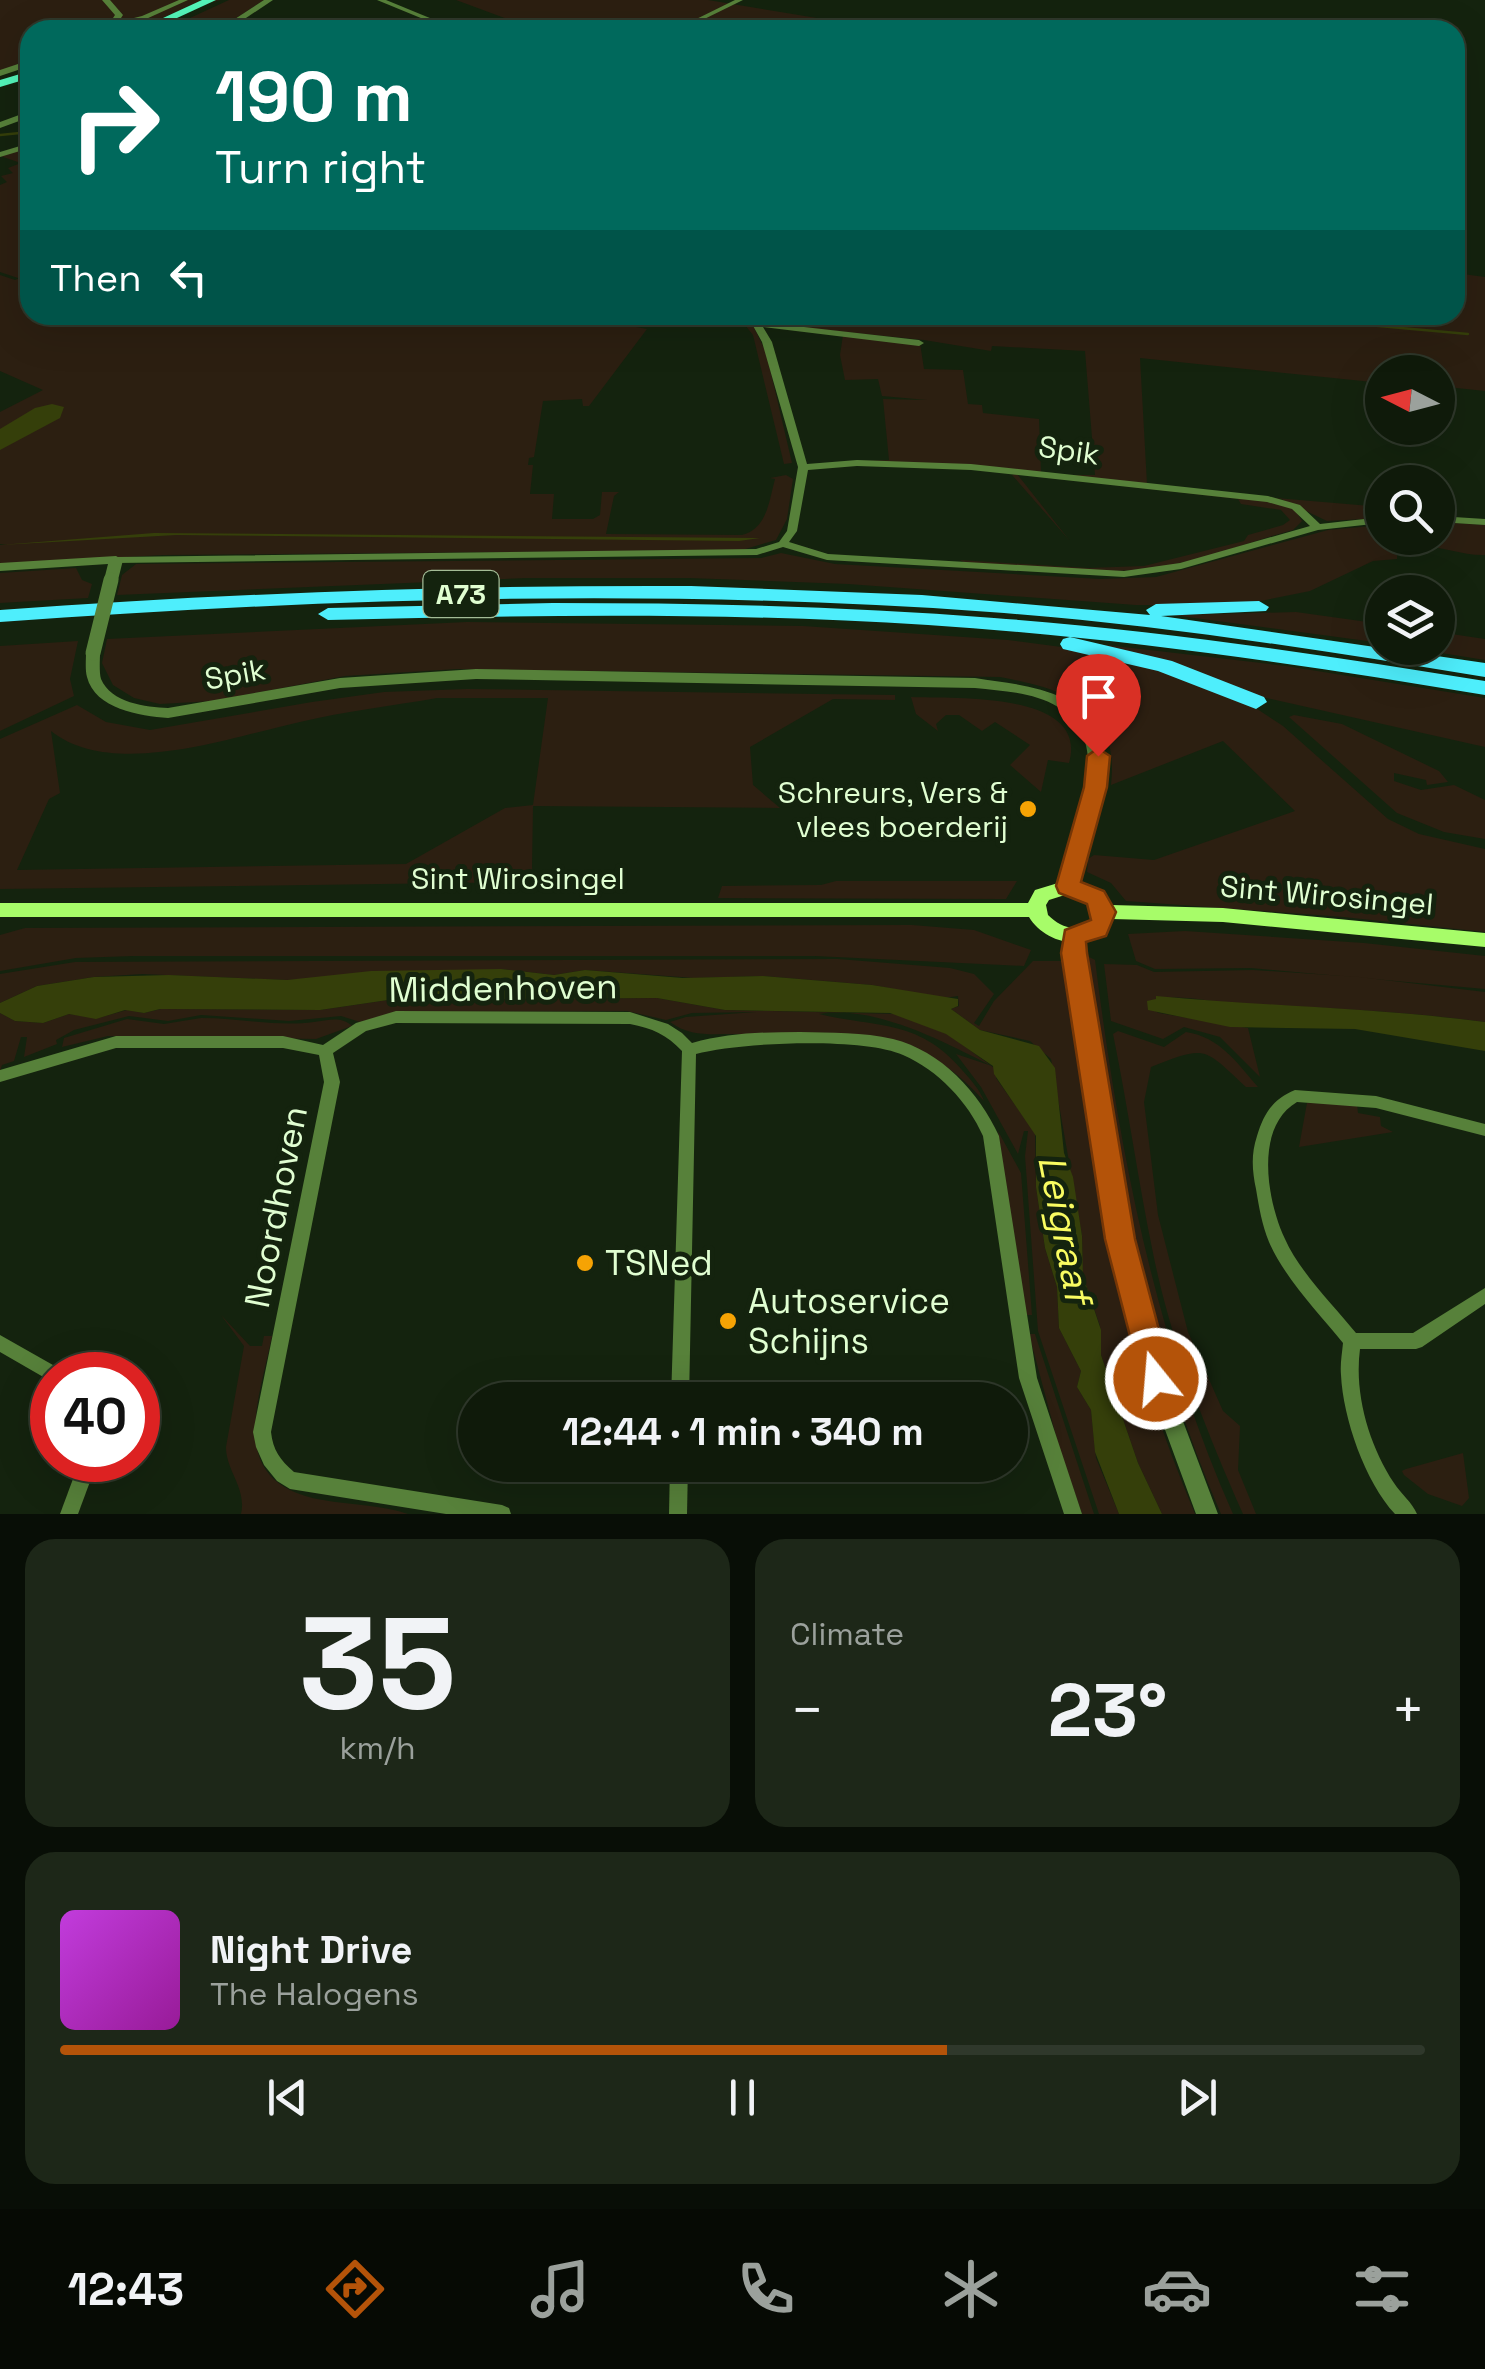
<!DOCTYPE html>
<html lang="en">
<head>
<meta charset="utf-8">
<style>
  body { margin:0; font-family:"Space Grotesk",sans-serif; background:#1d2718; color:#f1f3f6; height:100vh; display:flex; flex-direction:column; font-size:38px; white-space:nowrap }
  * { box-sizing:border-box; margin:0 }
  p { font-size:32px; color:#9ba19c }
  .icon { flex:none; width:55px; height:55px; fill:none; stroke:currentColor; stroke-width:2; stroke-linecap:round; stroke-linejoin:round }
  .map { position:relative; height:1514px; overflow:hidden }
  .details { display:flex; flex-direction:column; gap:25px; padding:25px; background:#080e06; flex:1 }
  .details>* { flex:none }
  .guide { position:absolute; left:20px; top:20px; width:1445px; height:305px; border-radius:30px; box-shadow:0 10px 40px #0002,0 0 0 2px #2f382b; background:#00695c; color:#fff; overflow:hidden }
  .needle { width:65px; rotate:276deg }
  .fabs { position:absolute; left:1365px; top:355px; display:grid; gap:20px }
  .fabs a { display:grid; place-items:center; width:90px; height:90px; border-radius:50%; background:#0f1a0a; box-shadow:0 10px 40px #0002,0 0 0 2px #2f382b; font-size:50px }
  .speed { position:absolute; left:30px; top:1352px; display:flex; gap:20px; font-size:50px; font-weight:700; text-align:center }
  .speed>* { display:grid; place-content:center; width:130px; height:130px; border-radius:50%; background:#0f1a0a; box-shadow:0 10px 40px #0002,0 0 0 2px #2f382b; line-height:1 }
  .speed .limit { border:15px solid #d22; background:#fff; color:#111 }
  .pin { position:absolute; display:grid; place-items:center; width:85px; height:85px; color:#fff; margin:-102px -42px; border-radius:50% 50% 50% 0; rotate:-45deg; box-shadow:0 0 10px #0007 }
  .pin .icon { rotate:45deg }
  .me { position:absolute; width:110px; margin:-55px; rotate:343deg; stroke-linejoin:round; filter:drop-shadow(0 0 8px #0008) }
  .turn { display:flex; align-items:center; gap:35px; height:210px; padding:0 30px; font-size:45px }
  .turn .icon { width:130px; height:130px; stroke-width:2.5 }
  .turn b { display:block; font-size:70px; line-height:85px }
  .then { display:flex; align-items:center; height:95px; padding:0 30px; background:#0003; gap:20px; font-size:38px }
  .big { font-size:75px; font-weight:800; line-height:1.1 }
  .details .widget { flex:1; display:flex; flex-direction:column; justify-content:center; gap:15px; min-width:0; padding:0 35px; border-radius:30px; background:#1d2718 }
  .details .dial { align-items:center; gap:0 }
  .dial b { font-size:130px; line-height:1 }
  .song { display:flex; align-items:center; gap:30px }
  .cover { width:120px; height:120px; border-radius:15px; background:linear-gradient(135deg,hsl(290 70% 55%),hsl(300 70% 35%)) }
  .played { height:10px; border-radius:5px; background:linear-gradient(90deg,#b45309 65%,#2f382b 65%) }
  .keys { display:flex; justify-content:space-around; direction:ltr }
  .heat { display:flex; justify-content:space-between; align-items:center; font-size:55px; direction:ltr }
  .details .tiles { flex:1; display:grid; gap:25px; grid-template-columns:1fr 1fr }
  .widget:last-child { grid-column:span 2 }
  .trip { position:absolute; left:458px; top:1382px; width:570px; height:100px; border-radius:50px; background:#0f1a0a; box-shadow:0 10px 40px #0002,0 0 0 2px #2f382b; font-weight:800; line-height:100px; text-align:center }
  .tab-bar { display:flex; height:160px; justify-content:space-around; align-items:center; background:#060a04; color:#9ba19c }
  .tab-bar .icon { width:70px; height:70px }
  .tab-bar .selected { color:#b45309 }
  .tab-bar b { font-size:45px; color:#f1f3f6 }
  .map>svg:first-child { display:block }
  .green { fill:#2c1f11; fill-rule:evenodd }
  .water { fill:#353f0a }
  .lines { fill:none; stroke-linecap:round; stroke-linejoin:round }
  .stream { stroke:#353f0a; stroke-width:2.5 }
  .minor { fill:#57813a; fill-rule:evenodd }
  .tertiary { fill:#57813a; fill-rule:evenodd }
  .secondary { fill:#a7fc69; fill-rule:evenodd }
  .trunk { fill:#54f5ba; fill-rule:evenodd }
  .motorway { fill:#4eeefc; fill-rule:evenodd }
  .tertiary-bridge { stroke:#57813a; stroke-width:15 }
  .route { fill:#b45309; stroke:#753606; stroke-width:2.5 }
  .poi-dot { fill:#f6a304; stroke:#14230e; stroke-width:4 }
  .labels { text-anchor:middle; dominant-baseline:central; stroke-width:10; stroke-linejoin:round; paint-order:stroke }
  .shield { fill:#14230e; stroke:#a3bc96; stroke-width:2.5 }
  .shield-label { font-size:28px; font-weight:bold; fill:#e0fed1 }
  .street-label { font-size:30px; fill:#e0fed1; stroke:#14230e }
  .poi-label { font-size:30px; fill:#e0fed1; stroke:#14230e; text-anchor:end }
  .near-street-label { font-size:35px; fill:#e0fed1; stroke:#14230e }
  .near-poi-label { font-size:35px; fill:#e0fed1; stroke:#14230e; text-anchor:start }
  .near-water-label { font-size:38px; font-style:italic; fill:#f9fc61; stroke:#14230e }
</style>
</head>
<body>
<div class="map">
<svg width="1485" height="1514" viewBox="0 0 1485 1514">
  <rect width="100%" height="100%" fill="#14230e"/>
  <g class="green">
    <path d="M0 0H221L179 11 133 30H30V60L0 71Z"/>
    <path d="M229 0H264L218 30H164Z"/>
    <path d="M456 0H708L890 30H576L538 23H518Z"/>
    <path d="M30 146V272L18 278 0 272V185L7 182 1 176 13 173 8 168 21 163 0 156Z"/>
    <path d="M1455 273 1485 277V391L1438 386V372H1382V383L1140 358 1147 484 1075 479V475H1095L1085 351 992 346 991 351 924 340 767 324 757 315H1455Z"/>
    <path d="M30 274V315H572L647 329 589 406H583L582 399 543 401 534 457 529 458 528 465H533L530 494H554L552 519H593L600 515 602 492H619L614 496 606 534 742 535C767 529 769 501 775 479L770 478 786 475 793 479 787 519 776 540 742 550 163 555 0 564V545H7L0 544V412L43 390 0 371V275L15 280Z"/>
    <path d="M737 315 742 320 740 315H748L766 352 792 463 784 464 753 335Z"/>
    <path d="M843 335 920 343 924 369 963 370 968 404 982 405 983 413 1039 419 1041 472 859 461 889 460 883 399 927 400 882 396 878 379 845 380 840 355Z"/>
    <path d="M1018 473 1277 501 1294 508 1302 521 1293 530C1244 543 1195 564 1144 569 1085 575 1025 567 967 564L960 560 1088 568 1144 566 1244 541 1248 535 1283 525 1290 520 1281 510 1241 504 1238 499 1017 474 1070 541 1012 475Z"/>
    <path d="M1193 491 1382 507V518L1327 521 1281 499Z"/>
    <path d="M1438 522 1485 525V555C1453 556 1425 536 1397 554V559L1373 561 1310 591 1241 605H1136L848 584 689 578H526L117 595 122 575 136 564 761 558 781 553 835 564 1100 579 1156 577 1328 530 1382 525V538H1438Z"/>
    <path d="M76 568 82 580 92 584 88 598 0 603V573Z"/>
    <path d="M1296 612 1382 624V643L1172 615Z"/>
    <path d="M467 622 803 626 1008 640 1069 648 1179 675 1251 705 1283 726 1388 819 1419 834 1485 849V932L1343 917 1126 901 1111 883 1087 872 1088 859 1094 855 1154 860 1295 811 1223 741 1111 785C1120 705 1066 690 1000 677L457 669 345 676 213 701 160 704 134 698 113 685 102 663 107 639Z"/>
    <path d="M1438 632 1485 639V660L1410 648H1438Z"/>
    <path d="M78 641 70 679 74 696 0 731V646Z"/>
    <path d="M1072 641 1286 666 1485 698V747L1253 695Z"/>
    <path d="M467 689 895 695V700L833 699 750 747 753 785 780 808 533 806 532 868 537 882 0 889V739L77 705 106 722 150 730 312 702 384 692ZM437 698H548L533 805 505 808 406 864 17 870 49 799 60 793 51 731C112 780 232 737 300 722 345 711 392 706 437 698Z"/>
    <path d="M911 697C951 699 1090 690 1069 763L1048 760 1041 792 1010 765 1030 745 995 722 982 731 959 715H946L936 724 938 731 916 714Z"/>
    <path d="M1294 715 1342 724 1439 771 1448 782 1427 785 1426 780 1394 773V781L1421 790 1454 785 1485 800V839L1444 832 1397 813 1289 717Z"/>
    <path d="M836 881H1017L1006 899 718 898 722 886 821 885Z"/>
    <path d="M912 925 974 930 1031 950 1024 966 815 956H133L76 958 0 971V935L25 928Z"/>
    <path d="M1185 931 1364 943 1485 956V989L1251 968 1155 969 1136 961 1128 934Z"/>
    <path d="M1087 956 1095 960C1119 1150 1155 1338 1233 1514H1221C1142 1331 1113 1152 1087 956Z"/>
    <path d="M838 959 950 968 974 974 994 994 974 1023 979 1026 994 1001 1033 961H1061C1085 1058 1092 1156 1112 1253 1131 1342 1160 1430 1195 1514H1162L1138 1463 1101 1355 1100 1326 1083 1276 1082 1236 1051 1059 1030 1041 980 1030 951 1009 959 1006 958 996 944 998 872 985 763 976 694 978 585 970 554 975 501 969 287 980 142 974 94 977 37 986 0 1003V974L75 962Z"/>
    <path d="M1104 964 1137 965 1154 972 1253 970 1359 977 1485 992V1022C1401 1011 1317 1008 1233 1003 1208 1002 1172 992 1150 1002L1151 1009 1159 1013 1248 1028 1260 1077 1220 1037 1184 1027 1163 1039 1111 1021Z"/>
    <path d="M657 998 725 1010 898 1014 949 1035 997 1070 996 1078 1035 1133 1036 1187 1045 1248 1057 1287 1059 1328 1081 1371 1077 1387 1091 1410 1096 1458 1119 1514H1099L1038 1331 1025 1156 1028 1131H1024L1018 1154 981 1087 956 1054 992 1066C944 1042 876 1005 819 1014 877 1028 919 1019 962 1070 971 1080 980 1090 984 1101 911 1018 835 1034 736 1034 711 1034 690 1037 670 1022L686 1017 756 1012 692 1013 666 1020 627 1011 399 1012 360 1022 341 1016 289 1021 201 1015 168 1021 129 1016 74 1030 56 1040 57 1044 24 1057 27 1037H21L14 1061 2 1065 0 1071V1013L15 1021 43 1023 69 1014 98 1018 127 1010 144 1013 161 1009 320 1010 388 1000Z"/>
    <path d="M201 1018C239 1018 277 1027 314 1022 328 1020 342 1016 352 1026L316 1039 108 1036 62 1047 64 1038 127 1019 164 1024Z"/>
    <path d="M1118 1031 1164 1047 1186 1032C1220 1037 1237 1063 1258 1087H1246C1203 1047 1207 1045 1151 1067L1144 1102 1158 1215 1188 1332 1223 1411 1240 1426 1238 1470 1256 1514H1243C1206 1430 1171 1343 1153 1253 1138 1180 1128 1107 1113 1034Z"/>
    <path d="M1307 1103 1357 1104 1358 1113 1380 1117 1381 1126 1393 1132 1299 1147Z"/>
    <path d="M998 1131 1021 1173 1032 1315H1025Z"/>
    <path d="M221 1315 250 1346H262L264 1336H272C258 1405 225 1483 323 1500 350 1505 383 1505 408 1514H241C247 1488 226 1471 226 1447L244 1346Z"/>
    <path d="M1029 1334H1035L1094 1514H1082L1059 1447Z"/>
    <path d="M1463 1453 1469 1498 1462 1506 1428 1494 1404 1475 1402 1471 1406 1469Z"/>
  </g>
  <g class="water">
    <path d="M52 404 64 407 60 418 0 450V429L35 408Z"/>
    <path d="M154 533 760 538 739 541 176 535 0 545Z"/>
    <path d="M501 969 554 975 585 970 683 978 763 976 872 985 958 999V1006L951 1009 980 1030 1039 1046 1055 1068 1064 1153 1073 1177 1082 1236 1083 1276 1101 1330V1355L1138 1463 1162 1514H1119L1095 1452 1091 1410 1077 1387 1081 1371 1059 1328 1057 1287 1045 1248 1036 1187V1136L994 1074 993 1066 946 1034 890 1013 725 1010 657 998 388 1000 320 1010 160 1009 144 1013 125 1010 96 1019 69 1014 43 1023 15 1021 0 1013V1003L37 986 94 977 169 975 287 980 371 971Z"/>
    <path d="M1156 996C1265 1006 1376 1008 1485 1022V1051L1355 1029 1230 1027 1148 1010 1147 1001 1156 999Z"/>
  </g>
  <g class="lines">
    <g class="stream">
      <path d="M0 135 30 132"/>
      <path d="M1368 325 1468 334"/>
    </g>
    <g class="minor">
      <path d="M179 0H188L146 19 117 25 114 23 142 16Z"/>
      <path d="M377 0H386L459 30H450Z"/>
      <path d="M735 0H743L682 30H674Z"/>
      <path d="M532 21 571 30C558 30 544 25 531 25 514 25 498 30 482 30Z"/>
      <path d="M30 143V148L0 157V152Z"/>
      <path d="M747 315H757L760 322 919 340 924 343 919 346 763 327 772 342 807 464 857 460 971 464 1268 496 1300 505 1320 524 1382 517V523L1318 530 1181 569 1124 577 827 560 783 547 757 555 116 563 111 560 116 557 756 549 779 542 787 531 798 467 762 342ZM857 466 971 470 1267 502 1292 509 1310 526 1180 563 1124 571 828 554 789 542 797 531 808 470Z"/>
      <path d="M1438 516 1485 519V525L1438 522Z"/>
      <path d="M396 1011 630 1012 668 1024 682 1033 692 1043C728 1033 763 1032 800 1032 831 1033 863 1032 893 1039 941 1051 979 1092 999 1136L1037 1378 1082 1514H1064L1019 1378 983 1136C968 1102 938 1070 903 1055 864 1037 738 1042 696 1054L689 1400H671L682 1051C667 1035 652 1028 630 1024L396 1023 366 1031 333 1053 340 1082 271 1432C273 1450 280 1460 294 1472L502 1505 509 1508 511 1514H446L290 1489 277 1481 264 1465 256 1447 253 1432 324 1082 319 1055 283 1048H116L0 1082V1070L116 1036H283L323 1045 356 1023Z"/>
      <path d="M1295 1090 1376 1096 1485 1124V1136L1376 1108 1297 1102C1254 1127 1267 1201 1285 1239 1299 1271 1334 1306 1356 1333H1413L1485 1288V1304L1422 1347 1416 1349H1360C1354 1394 1369 1445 1394 1483 1401 1494 1412 1502 1417 1514H1395C1365 1482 1343 1418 1341 1375 1340 1364 1342 1354 1343 1343 1318 1312 1286 1280 1269 1242 1262 1225 1259 1207 1256 1189 1252 1170 1251 1154 1257 1136 1264 1113 1273 1099 1295 1090Z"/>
      <path d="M0 1335 60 1369 63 1375H52V1382L0 1352Z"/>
      <path d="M80 1460H98L78 1514H60Z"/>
      <path d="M670 1465H688L687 1514H669Z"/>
    </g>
    <g class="tertiary">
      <path d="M102 0H110L123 15 113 30H105L115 15Z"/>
      <path d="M264 0H273L228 30H218Z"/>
      <path d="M30 60V66L0 76V70Z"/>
      <path d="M30 111V117L0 128V122Z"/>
      <path d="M116 556 123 560 118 580 111 584 104 580 108 564 0 571V563Z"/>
      <path d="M93 649 100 653C100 660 99 672 101 679 111 703 146 707 168 708L340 678 476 669 975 678C1006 683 1036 685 1065 699 1135 731 1092 833 1076 887L1074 891H1062L1060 887C1075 837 1117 741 1058 707 1034 692 1002 691 975 688L476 679 340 688 168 718C140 716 95 709 87 677 85 670 86 660 86 653Z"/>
      <path d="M1073 930 1079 932 1081 936 1088 993 1135 1252 1162 1356 1178 1408 1218 1514H1196L1157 1408 1141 1356 1116 1252 1070 993 1065 936 1067 932Z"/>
    </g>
    <path class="secondary" d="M1068 880 1095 887 1111 905 1223 908 1485 933V947L1223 922 1112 919C1097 954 1047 947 1029 917H0V903H1028L1035 890ZM1068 894 1082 897 1092 907 1093 919C1078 933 1062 929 1048 915L1046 905 1049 900Z"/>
    <g class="trunk">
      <path d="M202 0H216L151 30H137Z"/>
      <path d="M30 71V78L0 87V80Z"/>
    </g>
    <g class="motorway">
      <path d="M691 586 922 595 1150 615 1146 610 1156 604 1259 601 1269 607 1266 611 1161 616 1485 663V677C1321 650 1156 624 990 612 660 588 330 598 0 622V610C230 593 460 585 691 586Z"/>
      <path d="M553 603C700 603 847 606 994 618 1159 630 1322 655 1485 681V695C1300 664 1115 637 928 625 728 612 528 615 328 620L318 614 328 608Z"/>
      <path d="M1070 637 1172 661 1264 697 1267 702 1256 709 1158 671 1063 649 1060 644 1063 639Z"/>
    </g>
    <path class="tertiary-bridge" d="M93 653 111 580"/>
  </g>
  <path class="route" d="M1098 748 1110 756 1107 787 1081 882 1104 891 1116 912 1106 936 1086 942 1087 953 1135 1239 1172 1379 1168 1390 1156 1394 1145 1390 1141 1379 1105 1239 1061 953 1065 930 1091 920 1087 904 1059 893 1056 886 1084 787 1087 756Z"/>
  <g class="poi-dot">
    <circle cx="1028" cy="809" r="10"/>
    <circle cx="585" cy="1263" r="10"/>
    <circle cx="728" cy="1321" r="10"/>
  </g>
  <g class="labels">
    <rect class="shield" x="423.5" y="571" width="75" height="46" rx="8"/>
    <g class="shield-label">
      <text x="461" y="594">A73</text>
    </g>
    <g class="street-label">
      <text transform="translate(1069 450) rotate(8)">Spik</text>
      <text transform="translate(235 674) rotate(-10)">Spik</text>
      <text x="518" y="878">Sint Wirosingel</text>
      <text transform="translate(1327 895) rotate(5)">Sint Wirosingel</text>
    </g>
    <g class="poi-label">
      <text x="1008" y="792">Schreurs, Vers &amp;<tspan x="1008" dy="34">vlees boerderij</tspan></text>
    </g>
    <g class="near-street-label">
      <text transform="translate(503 988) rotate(-1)">Middenhoven</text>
      <text transform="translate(276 1207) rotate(-79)">Noordhoven</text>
    </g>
    <g class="near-poi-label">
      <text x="605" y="1263">TSNed</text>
      <text x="748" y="1301">Autoservice<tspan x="748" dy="40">Schijns</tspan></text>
    </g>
    <g class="near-water-label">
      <text transform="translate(1065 1229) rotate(79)">Leigraaf</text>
    </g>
  </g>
</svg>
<div class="fabs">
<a><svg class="needle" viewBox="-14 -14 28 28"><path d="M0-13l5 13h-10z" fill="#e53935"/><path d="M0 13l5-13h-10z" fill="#9ba19c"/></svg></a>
<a><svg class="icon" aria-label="search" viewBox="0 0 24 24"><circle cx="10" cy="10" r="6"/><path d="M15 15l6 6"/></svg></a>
<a><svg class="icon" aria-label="layers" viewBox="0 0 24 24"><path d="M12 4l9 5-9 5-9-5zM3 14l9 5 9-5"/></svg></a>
</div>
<div class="speed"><div class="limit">40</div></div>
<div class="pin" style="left:1098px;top:756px;background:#d93025"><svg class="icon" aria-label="arrive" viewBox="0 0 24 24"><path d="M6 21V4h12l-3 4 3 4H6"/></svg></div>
<svg class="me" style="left:1156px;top:1379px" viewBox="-20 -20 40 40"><circle r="17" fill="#b45309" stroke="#fff" stroke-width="3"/><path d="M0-11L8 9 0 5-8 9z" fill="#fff"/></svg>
<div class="trip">12:44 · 1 min · 340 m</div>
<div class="guide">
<div class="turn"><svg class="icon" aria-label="right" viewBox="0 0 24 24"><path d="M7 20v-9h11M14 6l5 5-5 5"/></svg><div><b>190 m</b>Turn right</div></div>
<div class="then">Then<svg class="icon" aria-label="left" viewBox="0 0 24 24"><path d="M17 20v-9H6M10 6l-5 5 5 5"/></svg></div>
</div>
</div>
<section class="details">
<div class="tiles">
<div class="widget dial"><b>35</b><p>km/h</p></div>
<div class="widget"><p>Climate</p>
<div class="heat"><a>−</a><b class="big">23°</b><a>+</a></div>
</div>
<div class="widget">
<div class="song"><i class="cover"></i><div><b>Night Drive</b><p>The Halogens</p></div></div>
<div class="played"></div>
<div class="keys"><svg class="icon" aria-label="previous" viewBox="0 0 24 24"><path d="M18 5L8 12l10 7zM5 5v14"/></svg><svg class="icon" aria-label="pause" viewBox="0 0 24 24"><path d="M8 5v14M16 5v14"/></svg><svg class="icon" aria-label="next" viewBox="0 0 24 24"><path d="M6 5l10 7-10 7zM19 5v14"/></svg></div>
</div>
</div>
</section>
<nav class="tab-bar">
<b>12:43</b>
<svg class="icon selected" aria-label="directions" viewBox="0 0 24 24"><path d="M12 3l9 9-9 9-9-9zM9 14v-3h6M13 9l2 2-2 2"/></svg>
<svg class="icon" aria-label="music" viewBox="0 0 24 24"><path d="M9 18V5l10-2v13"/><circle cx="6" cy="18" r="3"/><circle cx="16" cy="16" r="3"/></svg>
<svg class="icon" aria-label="phone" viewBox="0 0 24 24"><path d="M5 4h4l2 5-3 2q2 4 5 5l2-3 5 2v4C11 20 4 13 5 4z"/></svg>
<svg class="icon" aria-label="climate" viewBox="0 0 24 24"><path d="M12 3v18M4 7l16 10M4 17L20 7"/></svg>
<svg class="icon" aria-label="car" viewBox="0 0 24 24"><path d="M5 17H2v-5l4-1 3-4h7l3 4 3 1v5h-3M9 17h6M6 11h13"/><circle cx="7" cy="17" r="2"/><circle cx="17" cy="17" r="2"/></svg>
<svg class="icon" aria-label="filters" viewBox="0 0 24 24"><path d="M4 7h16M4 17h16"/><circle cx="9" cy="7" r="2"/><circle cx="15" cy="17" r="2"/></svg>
</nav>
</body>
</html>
